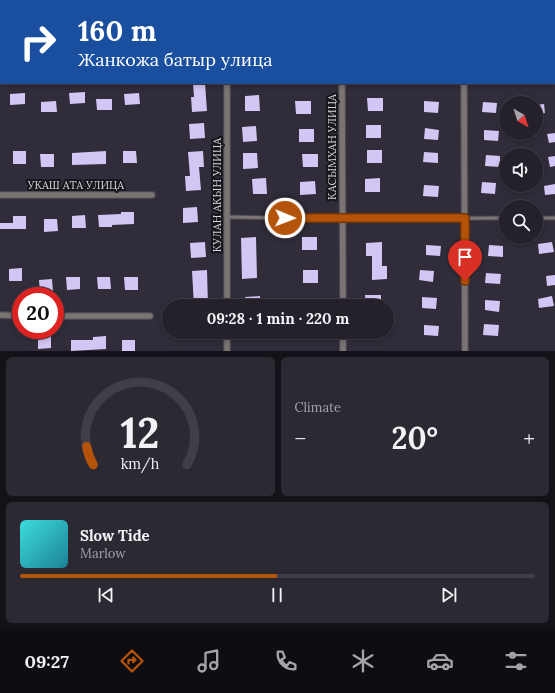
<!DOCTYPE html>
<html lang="en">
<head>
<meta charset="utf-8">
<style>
  body { margin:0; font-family:Lora,serif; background:#2c2933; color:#f1f3f6; height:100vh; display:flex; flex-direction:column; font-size:15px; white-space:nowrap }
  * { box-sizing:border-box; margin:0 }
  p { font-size:13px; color:#a3a3a9 }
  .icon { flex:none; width:22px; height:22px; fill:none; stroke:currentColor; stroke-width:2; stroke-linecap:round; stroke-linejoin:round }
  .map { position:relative; height:351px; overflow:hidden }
  .details { display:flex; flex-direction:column; gap:6px; padding:6px; background:#141218; flex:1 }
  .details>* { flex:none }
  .top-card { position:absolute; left:0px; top:0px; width:555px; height:84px; box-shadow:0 2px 6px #0003,0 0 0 1px #413e47; background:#1a4fa0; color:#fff; overflow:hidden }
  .needle { width:26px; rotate:141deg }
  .controls { position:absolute; left:499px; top:96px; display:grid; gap:8px }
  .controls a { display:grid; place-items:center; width:44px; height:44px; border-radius:50%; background:#24212b; box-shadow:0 2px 6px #0003,0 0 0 1px #413e47; font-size:20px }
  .speed { position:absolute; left:12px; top:287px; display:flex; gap:8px; font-size:20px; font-weight:700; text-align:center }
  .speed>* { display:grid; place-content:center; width:52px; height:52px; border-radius:50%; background:#24212b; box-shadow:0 2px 6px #0003,0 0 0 1px #413e47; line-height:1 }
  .speed .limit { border:6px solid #d22; background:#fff; color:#111 }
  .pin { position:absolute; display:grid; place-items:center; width:34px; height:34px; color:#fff; margin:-41px -17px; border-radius:50% 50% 50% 0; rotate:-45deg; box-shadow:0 0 4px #0007 }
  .pin .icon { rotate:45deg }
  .me { position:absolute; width:44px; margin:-22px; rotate:91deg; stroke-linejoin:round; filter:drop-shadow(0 0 3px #0008) }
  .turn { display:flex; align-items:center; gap:14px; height:84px; padding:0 12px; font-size:18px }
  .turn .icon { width:52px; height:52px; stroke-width:2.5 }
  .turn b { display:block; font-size:28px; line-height:34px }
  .big { font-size:30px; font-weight:800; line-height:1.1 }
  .details .card { flex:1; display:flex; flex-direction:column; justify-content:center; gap:6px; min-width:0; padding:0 14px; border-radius:6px; background:#2c2933 }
  .details .dial { align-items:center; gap:0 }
  .dial svg { height:104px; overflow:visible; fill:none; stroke:#413e47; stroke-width:7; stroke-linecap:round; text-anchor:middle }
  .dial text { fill:#f1f3f6; stroke:none }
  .song { display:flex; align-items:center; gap:12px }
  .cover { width:48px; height:48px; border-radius:6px; background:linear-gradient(135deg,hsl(180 70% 55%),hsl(190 70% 35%)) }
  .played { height:4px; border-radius:2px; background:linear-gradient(90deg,#b45309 50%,#413e47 50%) }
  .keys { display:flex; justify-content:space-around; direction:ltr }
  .heat { display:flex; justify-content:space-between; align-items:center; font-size:22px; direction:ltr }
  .details .tiles { flex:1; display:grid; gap:6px; grid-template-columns:1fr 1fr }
  .card:last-child { grid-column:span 2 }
  .trip { position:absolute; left:162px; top:299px; width:232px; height:40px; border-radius:20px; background:#24212b; box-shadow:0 2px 6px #0003,0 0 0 1px #413e47; font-weight:800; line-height:40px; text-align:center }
  .tabs { display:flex; height:64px; justify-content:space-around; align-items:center; background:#0e0d11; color:#a3a3a9 }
  .tabs .icon { width:28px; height:28px }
  .tabs .current { color:#b45309 }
  .tabs b { font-size:18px; color:#f1f3f6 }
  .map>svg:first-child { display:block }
  .education { fill:#433228 }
  .building { fill:#d3c6f5 }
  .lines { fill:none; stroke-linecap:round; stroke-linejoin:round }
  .service-casing { stroke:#4a4753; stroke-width:5 }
  .minor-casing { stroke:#4a4753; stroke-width:8 }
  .service { stroke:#7c7473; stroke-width:3 }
  .minor { stroke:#7c7473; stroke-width:5.5 }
  .route-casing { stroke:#753606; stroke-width:10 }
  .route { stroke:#b45309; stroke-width:7 }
  .labels { text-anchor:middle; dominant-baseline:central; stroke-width:4; stroke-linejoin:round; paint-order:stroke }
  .street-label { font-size:11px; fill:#d5d3db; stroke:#17161b }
</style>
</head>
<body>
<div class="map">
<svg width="555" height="351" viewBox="0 0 555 351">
  <rect width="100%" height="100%" fill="#302c39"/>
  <path class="education" d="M0 0H154L1 1V62Z"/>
  <g class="building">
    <path d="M193 83H205L207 111 192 112 191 97H194Z"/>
    <path d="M85 92V103L70 104 69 93Z"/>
    <path d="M25 93V104L10 105V94Z"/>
    <path d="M139 93 140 104 125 105 124 94Z"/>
    <path d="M259 95 260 111H245V96Z"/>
    <path d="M367 98H383V111H368Z"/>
    <path d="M96 99H112V110H97Z"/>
    <path d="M56 101 57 112H41V102Z"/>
    <path d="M295 101H311V114H296Z"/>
    <path d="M424 101 439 102 438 113 424 112Z"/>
    <path d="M483 102 497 103 496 113 482 112Z"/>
    <path d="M544 104 545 113 536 115V105Z"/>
    <path d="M204 123 205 138 190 139 189 124Z"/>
    <rect x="366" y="125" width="15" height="13"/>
    <path d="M256 126 257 141 243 142 242 127Z"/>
    <path d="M425 128 439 130 438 140 424 139Z"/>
    <rect x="299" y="129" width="15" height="13"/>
    <path d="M484 130 499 131 498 141 484 140Z"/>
    <path d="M555 133V142L549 143 547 134Z"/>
    <rect x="367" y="150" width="15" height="13"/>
    <rect x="13" y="151" width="13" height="13"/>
    <path d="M106 151V164L72 165V153Z"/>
    <path d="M123 151H136L137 163H123Z"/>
    <path d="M203 151 204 167H199L201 190 186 191 185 176H190L188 152Z"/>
    <path d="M424 152 438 153V163L423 162Z"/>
    <path d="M243 153H257L258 168 243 169Z"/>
    <path d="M40 154H54V167H41Z"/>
    <path d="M302 154H318V167H303Z"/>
    <path d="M486 155 500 156V167L485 166Z"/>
    <path d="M555 156V166L550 167 548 157Z"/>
    <path d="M266 178 267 194H253L252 179Z"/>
    <path d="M380 178V192H365V179Z"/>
    <path d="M315 181 316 194 300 195V182Z"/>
    <path d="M482 182 496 183 495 194 481 193Z"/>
    <path d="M555 184V194L545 195 544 186Z"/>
    <path d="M424 185 439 186 438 197 423 196Z"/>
    <path d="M197 207 198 222 183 223V208Z"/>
    <path d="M121 212H134V224L112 225V227H99L98 215 121 214Z"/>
    <path d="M85 215 86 228H72V216Z"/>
    <path d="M13 216H26V229H0V223H13Z"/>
    <path d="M44 219H57L58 231 44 232Z"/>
    <path d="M256 237 257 278 242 279 241 238Z"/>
    <rect x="302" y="237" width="15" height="13"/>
    <path d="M205 242 206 257 191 258 190 243Z"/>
    <path d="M382 242V266H387V279L372 280V256H366V243Z"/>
    <path d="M552 242 554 252 539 254 538 244Z"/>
    <path d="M426 245 441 246 440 256 426 255Z"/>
    <path d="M489 245 503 246V257L488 256Z"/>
    <path d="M22 268V281H9V269Z"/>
    <path d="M207 270 208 306H194L192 271Z"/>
    <rect x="303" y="270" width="15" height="13"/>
    <path d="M420 270 434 271 433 282 419 280Z"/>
    <path d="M486 273 501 274 500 284 485 283Z"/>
    <path d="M555 275V285L547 286 546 276Z"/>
    <path d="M66 277H80V289L67 290Z"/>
    <path d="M97 277H110L111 289H98Z"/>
    <path d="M124 277H138V290H125Z"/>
    <path d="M52 279 53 292H40L39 280Z"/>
    <path d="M365 295H381V306H366Z"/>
    <path d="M260 296V306H246L245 297Z"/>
    <path d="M552 296 554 306 539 308 538 299Z"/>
    <path d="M422 297 437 298 436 309 422 308Z"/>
    <rect x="296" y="299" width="15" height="7"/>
    <path d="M485 300 500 301 499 312 485 310Z"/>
    <path d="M484 324 499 325 498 336 483 335Z"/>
    <path d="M424 325 439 326 438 336 424 335Z"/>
    <rect x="298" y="332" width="15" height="8"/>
    <path d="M38 336H51V348L38 349Z"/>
    <path d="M106 336V349L71 351V340H93V337Z"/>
    <rect x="122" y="340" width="13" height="11"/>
  </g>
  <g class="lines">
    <defs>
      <g id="service">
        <path d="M227 217 342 219 506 218"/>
        <path d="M536 218H555"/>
      </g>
      <g id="minor">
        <path d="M227 0V1"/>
        <path d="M342 0V1"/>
        <path d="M463 0V1"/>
        <path d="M0 73H1"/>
        <path d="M227 83V306"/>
        <path d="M342 83 343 306"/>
        <path d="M464 83 465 351"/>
        <path d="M0 195H152"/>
        <path d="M0 315 21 316"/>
        <path d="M55 316H150"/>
        <path d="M227 332V351"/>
        <path d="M343 332V351"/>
      </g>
    </defs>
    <use href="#service" class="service-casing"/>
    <use href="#minor" class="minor-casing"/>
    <use href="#service" class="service"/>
    <use href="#minor" class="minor"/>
  </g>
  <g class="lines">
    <defs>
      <path id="route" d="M285 218H465V281"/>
    </defs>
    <use href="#route" class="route-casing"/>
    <use href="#route" class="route"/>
  </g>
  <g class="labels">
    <g class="street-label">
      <text transform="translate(332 147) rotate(-90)">КАСЫМХАН УЛИЦА</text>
      <text x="76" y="185">УКАШ АТА УЛИЦА</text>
      <text transform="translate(217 195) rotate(-90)">КУЛАН АКЫН УЛИЦА</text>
    </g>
  </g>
</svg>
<div class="controls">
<a><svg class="needle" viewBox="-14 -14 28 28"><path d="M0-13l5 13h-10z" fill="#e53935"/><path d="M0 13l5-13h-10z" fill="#a3a3a9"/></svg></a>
<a><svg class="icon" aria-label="sound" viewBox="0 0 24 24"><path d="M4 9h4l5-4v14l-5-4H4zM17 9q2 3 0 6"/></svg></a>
<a><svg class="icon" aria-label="search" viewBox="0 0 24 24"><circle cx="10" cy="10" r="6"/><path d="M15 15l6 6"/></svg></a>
</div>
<div class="speed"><div class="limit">20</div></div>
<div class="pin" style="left:465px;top:281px;background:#d93025"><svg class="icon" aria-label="arrive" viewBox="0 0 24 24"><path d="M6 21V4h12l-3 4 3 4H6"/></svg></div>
<svg class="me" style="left:285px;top:218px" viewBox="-20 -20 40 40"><circle r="17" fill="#b45309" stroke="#fff" stroke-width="3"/><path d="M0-11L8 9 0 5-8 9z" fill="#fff"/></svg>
<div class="trip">09:28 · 1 min · 220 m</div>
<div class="top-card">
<div class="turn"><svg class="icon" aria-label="right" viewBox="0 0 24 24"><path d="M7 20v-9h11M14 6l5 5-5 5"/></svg><div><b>160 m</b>Жанкожа батыр улица</div></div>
</div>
</div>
<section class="details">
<div class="tiles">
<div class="card dial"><svg viewBox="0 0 100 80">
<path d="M14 69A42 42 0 1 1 86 69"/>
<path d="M14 69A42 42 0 0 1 9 55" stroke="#b45309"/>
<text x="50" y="56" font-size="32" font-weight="700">12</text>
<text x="50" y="72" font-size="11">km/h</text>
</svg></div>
<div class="card"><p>Climate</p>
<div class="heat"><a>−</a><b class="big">20°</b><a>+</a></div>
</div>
<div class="card">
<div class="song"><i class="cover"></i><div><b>Slow Tide</b><p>Marlow</p></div></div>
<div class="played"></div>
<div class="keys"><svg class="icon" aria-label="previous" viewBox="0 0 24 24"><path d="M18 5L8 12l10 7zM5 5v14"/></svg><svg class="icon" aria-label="pause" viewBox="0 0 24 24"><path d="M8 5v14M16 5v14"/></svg><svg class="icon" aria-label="next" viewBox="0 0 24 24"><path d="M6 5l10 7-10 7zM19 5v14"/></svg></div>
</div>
</div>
</section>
<nav class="tabs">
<b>09:27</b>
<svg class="icon current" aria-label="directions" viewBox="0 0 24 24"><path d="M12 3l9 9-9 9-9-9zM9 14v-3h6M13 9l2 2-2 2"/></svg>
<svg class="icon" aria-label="music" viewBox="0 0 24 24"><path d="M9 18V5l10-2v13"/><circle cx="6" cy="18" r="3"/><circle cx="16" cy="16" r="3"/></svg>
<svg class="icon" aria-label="phone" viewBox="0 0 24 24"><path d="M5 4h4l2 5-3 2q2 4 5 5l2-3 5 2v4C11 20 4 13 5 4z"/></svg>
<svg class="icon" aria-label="climate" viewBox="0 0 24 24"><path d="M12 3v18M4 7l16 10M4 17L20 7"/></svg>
<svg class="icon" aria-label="car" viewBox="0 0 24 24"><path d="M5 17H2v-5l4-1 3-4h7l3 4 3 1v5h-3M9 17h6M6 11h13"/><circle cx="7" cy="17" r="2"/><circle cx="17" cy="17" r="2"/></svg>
<svg class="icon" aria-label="filters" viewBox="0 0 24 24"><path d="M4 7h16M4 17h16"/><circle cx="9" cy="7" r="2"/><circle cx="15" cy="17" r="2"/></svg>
</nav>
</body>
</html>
